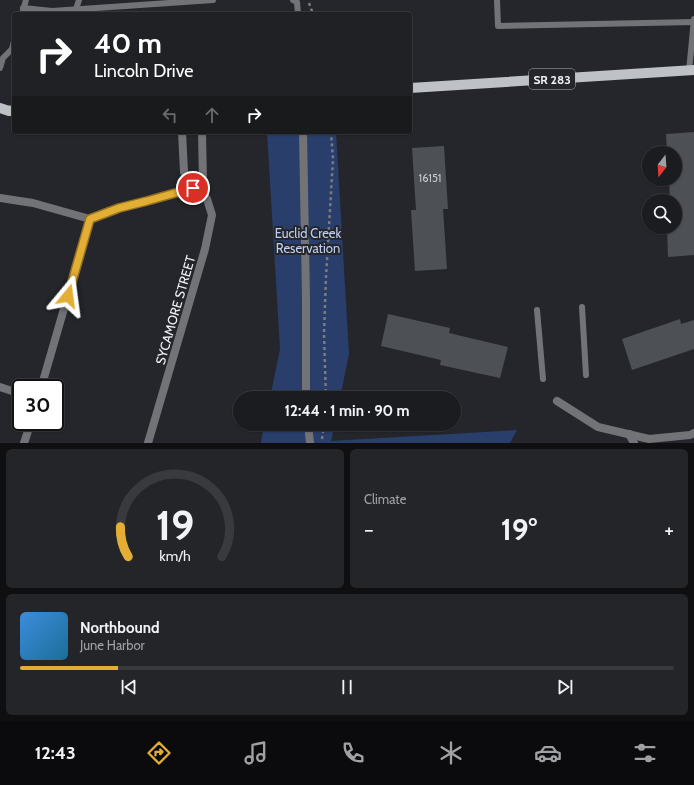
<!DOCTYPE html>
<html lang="en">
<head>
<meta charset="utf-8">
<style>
  body { margin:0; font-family:Cabin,sans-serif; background:#242529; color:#f1f3f6; height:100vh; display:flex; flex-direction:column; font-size:15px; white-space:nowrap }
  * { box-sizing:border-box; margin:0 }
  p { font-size:13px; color:#a0a1a5 }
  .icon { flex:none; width:22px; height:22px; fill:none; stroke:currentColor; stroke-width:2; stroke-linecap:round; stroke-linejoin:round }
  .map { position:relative; height:443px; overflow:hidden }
  .sheet { display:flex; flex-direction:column; gap:6px; padding:6px; background:#0f0f12; flex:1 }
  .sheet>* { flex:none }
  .guide { position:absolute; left:12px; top:12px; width:400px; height:122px; border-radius:4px; box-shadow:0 1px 3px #0004,0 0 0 1px #393a3e; background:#202124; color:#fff; overflow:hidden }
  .needle { width:26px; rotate:197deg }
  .tools { position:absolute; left:642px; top:146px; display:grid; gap:8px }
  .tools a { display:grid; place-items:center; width:40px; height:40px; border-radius:50%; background:#1b1c20; box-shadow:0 1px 3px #0004,0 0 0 1px #393a3e; font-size:20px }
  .speed { position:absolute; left:12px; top:379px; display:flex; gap:8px; font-size:20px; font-weight:700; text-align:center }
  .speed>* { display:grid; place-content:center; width:52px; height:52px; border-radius:50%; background:#1b1c20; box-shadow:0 1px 3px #0004,0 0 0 1px #393a3e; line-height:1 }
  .speed .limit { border:2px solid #111; border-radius:6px; background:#fff; color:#111 }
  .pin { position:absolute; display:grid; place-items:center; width:34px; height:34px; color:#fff; margin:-17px; border:2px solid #fff; border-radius:50%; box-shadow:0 1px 4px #0007 }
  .me { position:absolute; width:44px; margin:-22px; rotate:16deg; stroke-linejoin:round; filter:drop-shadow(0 0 3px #0008) }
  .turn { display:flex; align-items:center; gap:14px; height:84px; padding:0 16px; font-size:18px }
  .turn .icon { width:52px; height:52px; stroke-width:2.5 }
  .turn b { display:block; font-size:28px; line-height:34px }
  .lanes { display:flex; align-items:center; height:38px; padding:0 16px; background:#0003; justify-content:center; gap:20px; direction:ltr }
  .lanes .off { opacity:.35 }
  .big { font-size:30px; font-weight:800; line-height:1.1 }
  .sheet .widget { flex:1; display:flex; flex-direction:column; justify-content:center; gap:6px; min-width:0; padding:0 14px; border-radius:6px; background:#242529 }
  .sheet .dial { align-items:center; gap:0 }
  .dial svg { height:104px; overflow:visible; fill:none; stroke:#393a3e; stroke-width:7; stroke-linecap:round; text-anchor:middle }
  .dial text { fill:#f1f3f6; stroke:none }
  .song { display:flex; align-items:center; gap:12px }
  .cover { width:48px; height:48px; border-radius:6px; background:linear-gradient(135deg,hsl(210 70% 55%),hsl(200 70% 35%)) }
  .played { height:4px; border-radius:2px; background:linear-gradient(90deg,#e3ae34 15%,#393a3e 15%) }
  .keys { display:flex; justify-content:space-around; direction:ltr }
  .heat { display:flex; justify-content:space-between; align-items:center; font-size:22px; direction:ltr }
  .sheet .tiles { flex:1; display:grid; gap:6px; grid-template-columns:1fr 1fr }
  .widget:last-child { grid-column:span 2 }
  .trip { position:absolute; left:233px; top:391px; width:228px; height:40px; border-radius:20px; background:#1b1c20; box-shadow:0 1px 3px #0004,0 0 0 1px #393a3e; font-weight:800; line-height:40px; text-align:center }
  .tabs { display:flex; height:64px; justify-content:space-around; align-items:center; background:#0b0b0d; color:#a0a1a5 }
  .tabs .icon { width:28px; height:28px }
  .tabs .current { color:#e3ae34 }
  .tabs b { font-size:18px; color:#f1f3f6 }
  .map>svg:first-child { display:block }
  .green { fill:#293e6a }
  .building { fill:#4d5055 }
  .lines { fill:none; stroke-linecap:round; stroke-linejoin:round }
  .path { stroke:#797b7f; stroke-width:2.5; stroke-dasharray:3 3; stroke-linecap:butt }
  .service { stroke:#727376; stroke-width:6 }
  .minor { stroke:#727376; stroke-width:8 }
  .primary { stroke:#bec1c6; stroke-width:10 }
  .route-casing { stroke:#947122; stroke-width:10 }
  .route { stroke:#e3ae34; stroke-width:7 }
  .labels { text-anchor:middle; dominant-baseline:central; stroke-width:4; stroke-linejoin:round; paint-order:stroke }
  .number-label { font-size:11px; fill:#c8cace }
  .shield { fill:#24262b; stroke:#b4b6b9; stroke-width:1 }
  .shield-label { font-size:12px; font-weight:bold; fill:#f1f3f6 }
  .park-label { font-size:13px; fill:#bfcff0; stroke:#24262b }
  .street-label { font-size:13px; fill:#f1f3f6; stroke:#24262b }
</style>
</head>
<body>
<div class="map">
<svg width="694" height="443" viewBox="0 0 694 443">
  <rect width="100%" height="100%" fill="#24262b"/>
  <g class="green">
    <path d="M267 132H336L349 354 340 398H270L280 349Z"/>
    <path d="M264 424H335L331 441 517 430 510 443H261Z"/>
  </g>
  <g class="building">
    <path d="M694 132V255L668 257 667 227H675V201H670L669 179H675V153H667L666 134Z"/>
    <path d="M444 146 448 209H443L447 269 415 271 411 210H416L412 148Z"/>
    <path d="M388 314 450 328 449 333 508 347 500 378 440 365 441 360 381 346Z"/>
    <path d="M680 319 681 324 694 320V349L632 370 622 339Z"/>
  </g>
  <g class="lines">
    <g class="path">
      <path d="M309 3 313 14"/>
      <path d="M326 398 324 334 326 277 333 159 331 132"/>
      <path d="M322 439 324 424"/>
    </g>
    <g class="service">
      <path d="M293 0 297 2 298 14"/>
      <path d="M497 0 498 26 694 22"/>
      <path d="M23 8 52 11 213 0"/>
      <path d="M75 12 79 0"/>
      <path d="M22 14 26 0"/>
      <path d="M0 68 3 58 12 49 14 41"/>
      <path d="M689 71 694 19"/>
      <path d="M582 307 586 375"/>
      <path d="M537 310 543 379"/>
    </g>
    <g class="minor">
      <path d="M303 132 306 299V398"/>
      <path d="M0 198 33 203 90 219 119 208 147 201 193 188 203 182 202 132"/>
      <path d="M0 387 21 394"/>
      <path d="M41 388 90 219"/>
      <path d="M557 401 598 427 649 439 690 435 694 433"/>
      <path d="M308 424 310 443"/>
      <path d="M629 434 634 443"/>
      <path d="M24 443 31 422"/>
      <path d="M148 443 205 249 212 215 207 199 193 188 184 172 182 132"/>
    </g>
    <g class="primary">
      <path d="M410 88 694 70"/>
      <path d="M0 108 9 111 14 110"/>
    </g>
  </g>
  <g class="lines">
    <defs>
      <path id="route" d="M68 296 90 219 119 208 147 201 193 188"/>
    </defs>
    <use href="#route" class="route-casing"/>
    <use href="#route" class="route"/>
  </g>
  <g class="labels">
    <g class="number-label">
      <text x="430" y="178">16151</text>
    </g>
    <rect class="shield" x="529" y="69" width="46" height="20" rx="3"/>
    <g class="shield-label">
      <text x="552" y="79">SR 283</text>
    </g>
    <g class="park-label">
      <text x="308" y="233">Euclid Creek<tspan x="308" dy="15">Reservation</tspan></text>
    </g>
    <g class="street-label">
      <text transform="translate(175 310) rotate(-74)">SYCAMORE STREET</text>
    </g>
  </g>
</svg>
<div class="tools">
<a><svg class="needle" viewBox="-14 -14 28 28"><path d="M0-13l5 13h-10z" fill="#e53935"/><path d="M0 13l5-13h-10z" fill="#a0a1a5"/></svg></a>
<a><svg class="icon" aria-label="search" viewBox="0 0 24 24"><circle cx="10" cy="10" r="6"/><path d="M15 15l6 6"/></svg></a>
</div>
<div class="speed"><div class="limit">30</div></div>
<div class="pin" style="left:193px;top:188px;background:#d93025"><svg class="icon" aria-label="arrive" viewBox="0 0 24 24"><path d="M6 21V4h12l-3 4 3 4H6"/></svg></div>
<svg class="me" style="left:68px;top:296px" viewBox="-20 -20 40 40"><path d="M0-17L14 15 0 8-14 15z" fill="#e3ae34" stroke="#fff" stroke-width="4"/></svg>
<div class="trip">12:44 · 1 min · 90 m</div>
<div class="guide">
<div class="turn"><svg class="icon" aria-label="right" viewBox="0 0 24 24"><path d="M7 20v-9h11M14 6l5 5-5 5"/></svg><div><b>40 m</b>Lincoln Drive</div></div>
<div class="lanes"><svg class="icon off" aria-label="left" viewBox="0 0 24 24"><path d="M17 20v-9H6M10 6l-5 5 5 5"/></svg><svg class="icon off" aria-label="ahead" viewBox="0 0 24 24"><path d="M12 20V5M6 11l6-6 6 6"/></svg><svg class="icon" aria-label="right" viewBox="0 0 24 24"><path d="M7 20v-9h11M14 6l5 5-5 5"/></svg></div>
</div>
</div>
<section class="sheet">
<div class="tiles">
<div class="widget dial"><svg viewBox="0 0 100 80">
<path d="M14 69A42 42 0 1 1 86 69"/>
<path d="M14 69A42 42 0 0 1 8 46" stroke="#e3ae34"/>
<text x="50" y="56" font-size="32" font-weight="700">19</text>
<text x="50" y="72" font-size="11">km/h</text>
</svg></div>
<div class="widget"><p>Climate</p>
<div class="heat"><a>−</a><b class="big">19°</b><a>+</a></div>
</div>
<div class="widget">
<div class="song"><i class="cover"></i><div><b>Northbound</b><p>June Harbor</p></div></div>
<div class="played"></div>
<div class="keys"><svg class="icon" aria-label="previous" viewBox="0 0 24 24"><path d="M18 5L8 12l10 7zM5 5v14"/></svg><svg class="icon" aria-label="pause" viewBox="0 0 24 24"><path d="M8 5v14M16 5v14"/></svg><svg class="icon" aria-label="next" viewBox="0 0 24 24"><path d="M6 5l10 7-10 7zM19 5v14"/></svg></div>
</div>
</div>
</section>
<nav class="tabs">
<b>12:43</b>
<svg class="icon current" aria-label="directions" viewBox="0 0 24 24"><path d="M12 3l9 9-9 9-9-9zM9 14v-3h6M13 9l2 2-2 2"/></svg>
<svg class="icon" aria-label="music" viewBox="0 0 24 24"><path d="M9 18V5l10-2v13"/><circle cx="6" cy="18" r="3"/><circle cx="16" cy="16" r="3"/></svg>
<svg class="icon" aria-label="phone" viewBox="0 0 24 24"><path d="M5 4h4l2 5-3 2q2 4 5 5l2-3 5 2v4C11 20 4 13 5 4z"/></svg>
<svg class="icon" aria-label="climate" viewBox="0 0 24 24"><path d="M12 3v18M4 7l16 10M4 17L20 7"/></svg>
<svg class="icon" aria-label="car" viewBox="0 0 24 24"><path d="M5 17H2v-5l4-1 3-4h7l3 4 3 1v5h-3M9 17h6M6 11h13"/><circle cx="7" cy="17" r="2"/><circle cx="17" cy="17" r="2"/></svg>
<svg class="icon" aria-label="filters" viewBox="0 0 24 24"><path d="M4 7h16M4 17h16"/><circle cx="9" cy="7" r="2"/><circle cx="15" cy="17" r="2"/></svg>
</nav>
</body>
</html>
